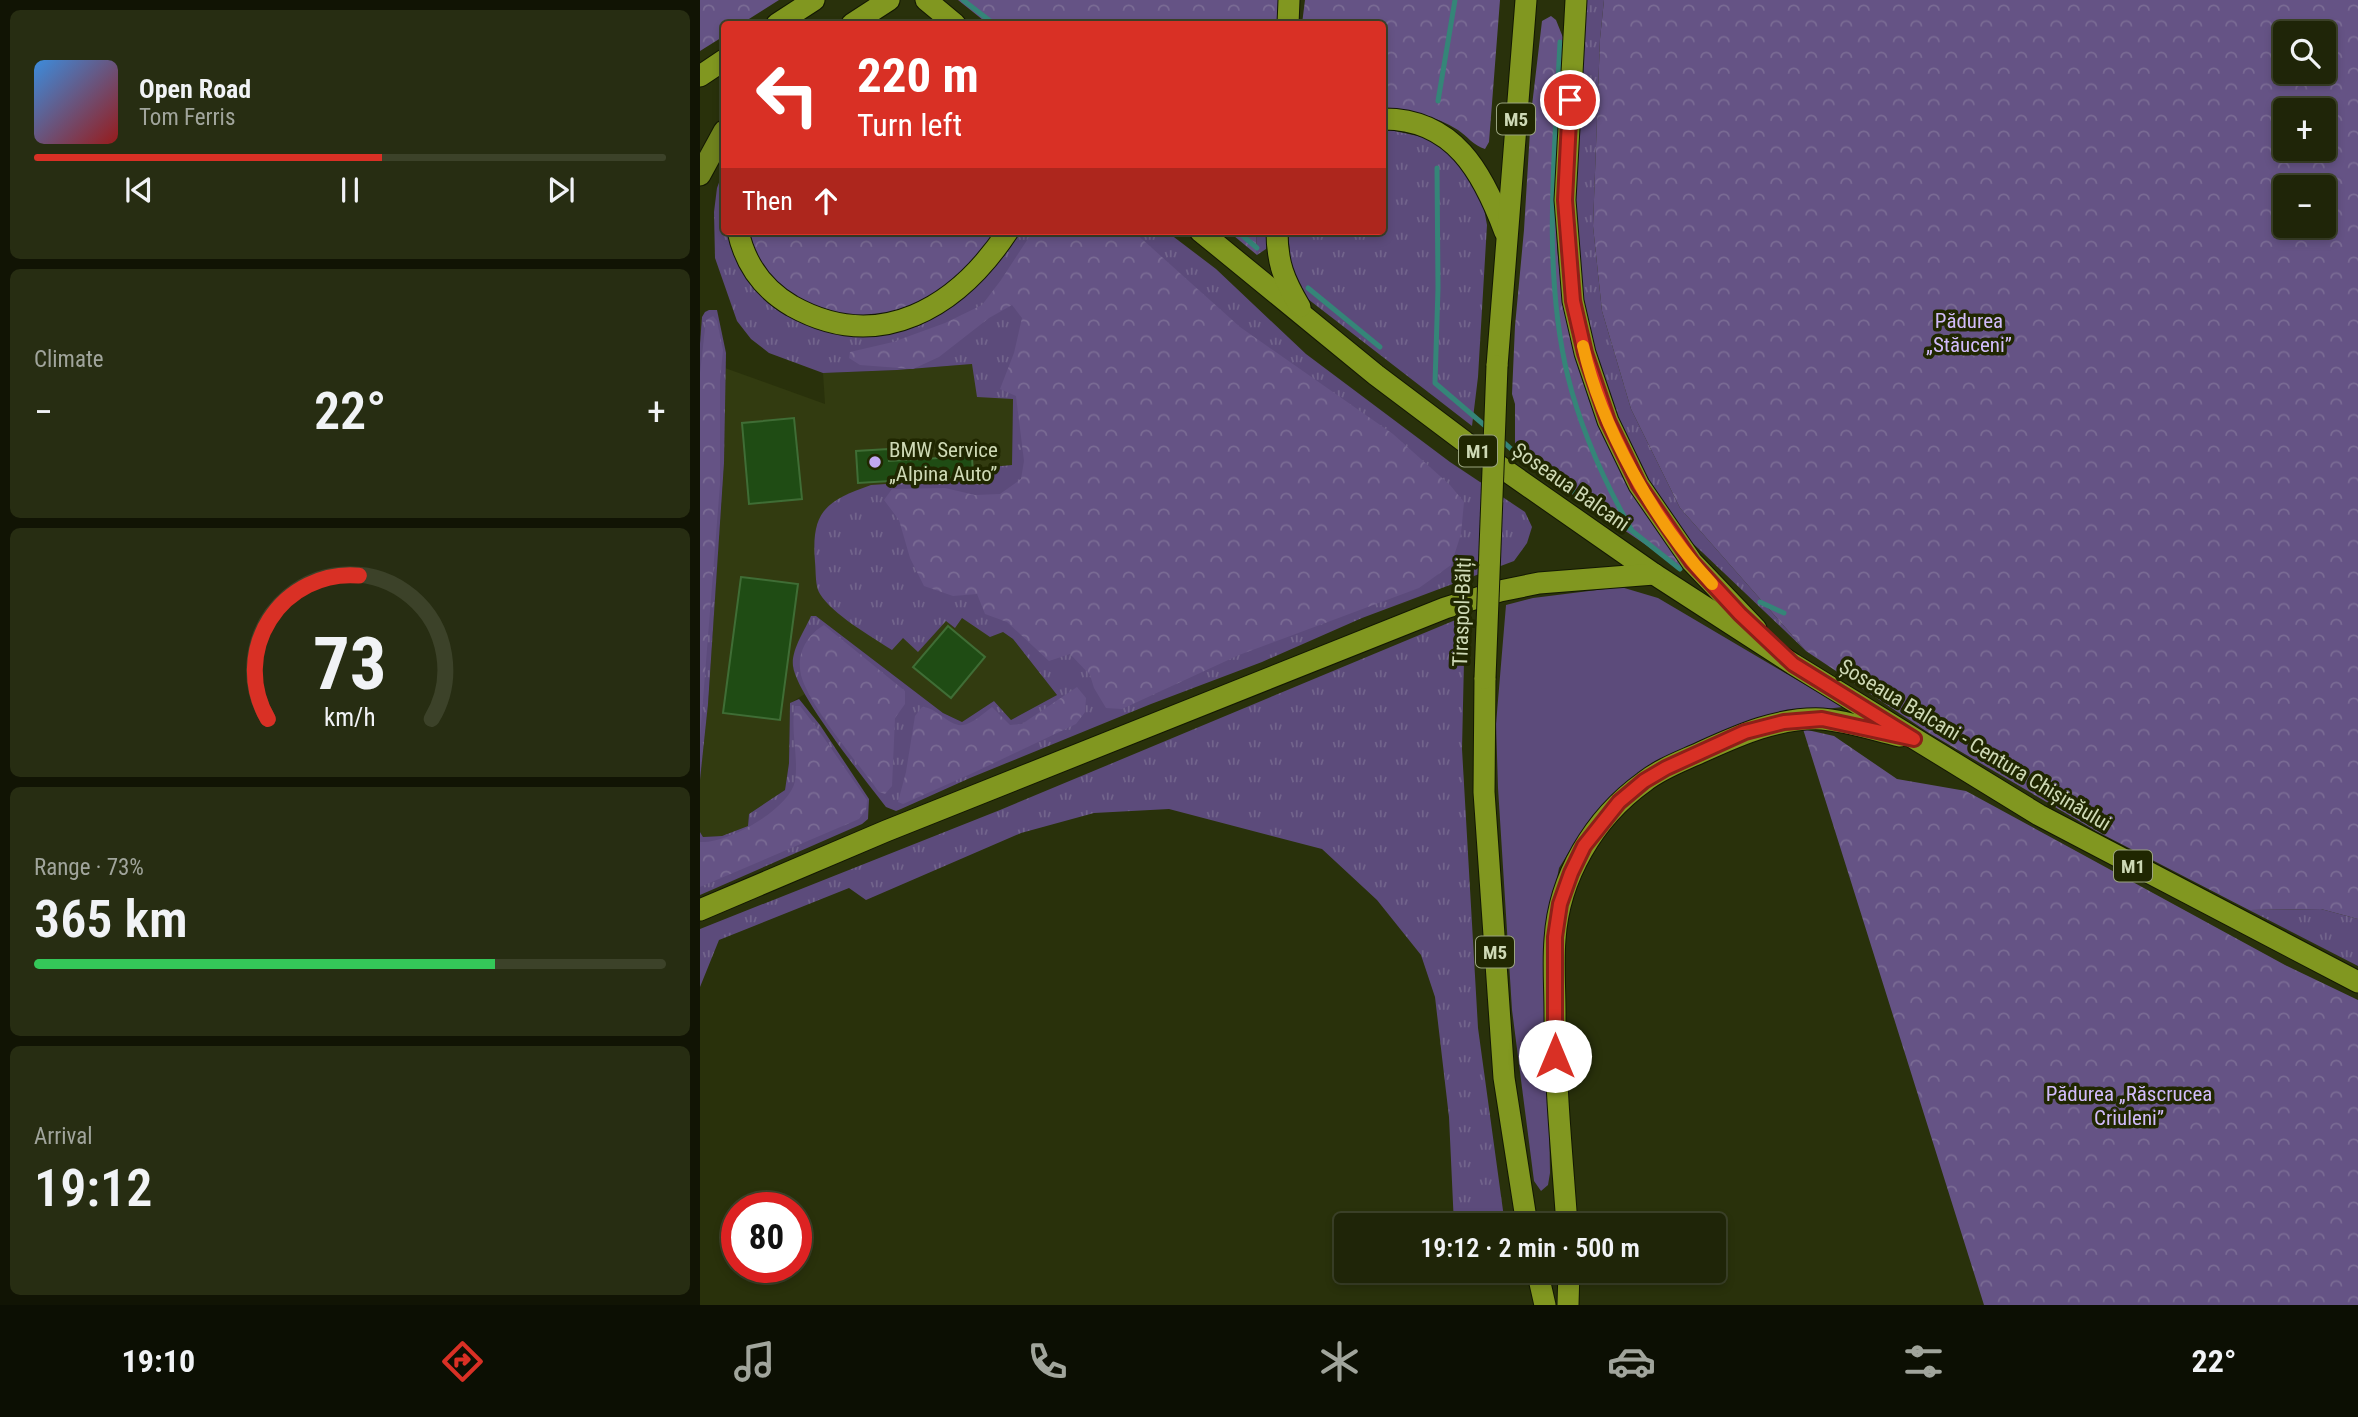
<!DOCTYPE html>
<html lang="en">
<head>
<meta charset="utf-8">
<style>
  body { margin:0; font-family:"Roboto Condensed",sans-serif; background:#272d12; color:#f1f3f6; height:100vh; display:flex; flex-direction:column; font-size:26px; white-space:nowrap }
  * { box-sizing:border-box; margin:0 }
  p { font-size:23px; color:#a1a59c }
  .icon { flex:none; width:38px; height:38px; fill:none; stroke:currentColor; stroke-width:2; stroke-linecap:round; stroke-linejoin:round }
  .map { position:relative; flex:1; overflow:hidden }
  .details { display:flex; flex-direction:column; gap:10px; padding:10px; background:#111404; width:700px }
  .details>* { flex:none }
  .top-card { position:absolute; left:21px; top:21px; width:665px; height:214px; border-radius:7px; box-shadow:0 4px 10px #0003,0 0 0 2px #3c4229; background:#d93025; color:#fff; overflow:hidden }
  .tools { position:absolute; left:1573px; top:21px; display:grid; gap:14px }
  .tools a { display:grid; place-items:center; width:63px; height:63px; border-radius:7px; background:#1f2508; box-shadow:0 4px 10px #0003,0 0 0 2px #3c4229; font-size:35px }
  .speed { position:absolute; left:21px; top:1192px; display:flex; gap:14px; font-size:35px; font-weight:700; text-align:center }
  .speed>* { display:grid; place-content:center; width:91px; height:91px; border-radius:50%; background:#1f2508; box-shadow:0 4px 10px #0003,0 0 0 2px #3c4229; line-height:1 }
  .speed .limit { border:10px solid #d22; background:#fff; color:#111 }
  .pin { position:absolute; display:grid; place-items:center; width:60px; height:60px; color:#fff; margin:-30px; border:4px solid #fff; border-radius:50%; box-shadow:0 2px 7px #0007 }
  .me { position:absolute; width:77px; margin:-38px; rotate:0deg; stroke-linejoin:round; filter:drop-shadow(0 0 5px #0008) }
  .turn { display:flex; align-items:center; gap:24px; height:147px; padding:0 21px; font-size:32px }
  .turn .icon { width:91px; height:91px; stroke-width:2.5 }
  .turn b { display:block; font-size:49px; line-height:60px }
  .then { display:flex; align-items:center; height:66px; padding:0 21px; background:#0003; gap:14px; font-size:26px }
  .big { font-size:52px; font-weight:600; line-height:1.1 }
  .details .card { flex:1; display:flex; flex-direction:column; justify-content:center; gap:10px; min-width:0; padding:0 24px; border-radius:10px; background:#272d12 }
  .details .dial { align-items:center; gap:0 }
  .dial svg { height:182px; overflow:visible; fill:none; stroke:#3c4229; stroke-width:7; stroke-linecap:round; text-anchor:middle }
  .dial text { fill:#f1f3f6; stroke:none }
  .song { display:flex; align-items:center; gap:21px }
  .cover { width:84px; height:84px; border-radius:10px; background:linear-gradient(135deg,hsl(210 70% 55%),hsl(0 70% 35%)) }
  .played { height:7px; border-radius:4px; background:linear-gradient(90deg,#d93025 55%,#3c4229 55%) }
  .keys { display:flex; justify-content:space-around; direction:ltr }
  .heat { display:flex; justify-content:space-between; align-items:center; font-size:38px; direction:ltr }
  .charge { height:10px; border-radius:5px; background:linear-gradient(90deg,#34c759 73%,#3c4229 0) }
  .trip { position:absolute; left:634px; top:1213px; width:392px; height:70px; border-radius:7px; background:#1f2508; box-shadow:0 4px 10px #0003,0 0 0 2px #3c4229; font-weight:600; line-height:70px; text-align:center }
  .tab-bar { display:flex; height:112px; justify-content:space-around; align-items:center; background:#0c0f03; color:#a1a59c }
  .tab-bar .icon { width:49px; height:49px }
  .tab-bar .selected { color:#d93025 }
  .tab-bar b { font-size:32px; color:#f1f3f6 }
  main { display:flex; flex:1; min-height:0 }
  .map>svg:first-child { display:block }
  .built { fill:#323b10 }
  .grass { fill:url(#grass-tufts) }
  .forest { fill:url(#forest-crowns); fill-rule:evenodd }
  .garden { fill:#5c4b7b }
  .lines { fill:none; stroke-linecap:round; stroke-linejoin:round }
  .stream { stroke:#358578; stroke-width:5 }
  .building { fill:#1f4c14; stroke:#3f6d35; stroke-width:2 }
  .primary-casing { stroke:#131803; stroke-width:23 }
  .highway-casing { stroke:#131803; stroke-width:23 }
  .primary { stroke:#6f831e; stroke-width:21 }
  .highway { stroke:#819720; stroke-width:21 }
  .highway-bridge-casing { stroke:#131803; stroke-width:23; stroke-linecap:butt }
  .highway-bridge { stroke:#819720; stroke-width:21 }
  .route-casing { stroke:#8d1f18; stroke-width:18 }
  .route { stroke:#d93025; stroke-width:12 }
  .slow { stroke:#f59e0b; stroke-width:12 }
  .poi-dot { fill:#c2a8f2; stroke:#202701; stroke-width:2.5 }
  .labels { text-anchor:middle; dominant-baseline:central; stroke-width:7; stroke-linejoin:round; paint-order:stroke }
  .shield { fill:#202701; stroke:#9aa47f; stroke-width:2 }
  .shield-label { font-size:19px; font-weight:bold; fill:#ced9b5 }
  .park-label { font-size:21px; fill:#d2bcfb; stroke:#202701 }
  .poi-label { font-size:21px; fill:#ced9b5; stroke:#202701; text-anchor:start }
  .street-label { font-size:21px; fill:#ced9b5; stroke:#202701 }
</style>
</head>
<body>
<main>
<section class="details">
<div class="card">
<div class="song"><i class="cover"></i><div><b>Open Road</b><p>Tom Ferris</p></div></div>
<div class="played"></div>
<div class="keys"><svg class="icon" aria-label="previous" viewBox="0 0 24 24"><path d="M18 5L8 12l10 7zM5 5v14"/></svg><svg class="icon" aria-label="pause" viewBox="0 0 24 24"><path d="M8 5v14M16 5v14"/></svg><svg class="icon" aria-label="next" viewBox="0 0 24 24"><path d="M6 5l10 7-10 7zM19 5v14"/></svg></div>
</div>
<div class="card"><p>Climate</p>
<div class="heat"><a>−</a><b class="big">22°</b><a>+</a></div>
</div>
<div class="card dial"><svg viewBox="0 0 100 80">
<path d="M14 69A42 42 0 1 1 86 69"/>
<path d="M14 69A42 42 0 0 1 54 6" stroke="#d93025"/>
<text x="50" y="56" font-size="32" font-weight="700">73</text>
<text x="50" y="72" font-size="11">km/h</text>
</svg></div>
<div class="card"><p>Range · 73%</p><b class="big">365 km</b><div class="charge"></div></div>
<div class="card"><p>Arrival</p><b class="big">19:12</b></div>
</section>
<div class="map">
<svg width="1658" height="1305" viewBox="0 0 1658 1305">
  <defs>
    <pattern id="grass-tufts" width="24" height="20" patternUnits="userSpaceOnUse" patternTransform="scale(1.75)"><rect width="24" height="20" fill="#5c4b7b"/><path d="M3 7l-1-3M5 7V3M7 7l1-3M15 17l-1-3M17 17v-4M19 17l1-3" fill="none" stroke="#72648c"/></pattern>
    <pattern id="forest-crowns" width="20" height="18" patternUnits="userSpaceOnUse" patternTransform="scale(1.75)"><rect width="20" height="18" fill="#655385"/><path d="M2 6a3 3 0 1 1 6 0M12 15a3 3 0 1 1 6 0" fill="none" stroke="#7a6b94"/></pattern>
  </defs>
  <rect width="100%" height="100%" fill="#29310b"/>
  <path class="built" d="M272 364 313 398 312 465 280 468 278 478 221 482 303 632 313 639 357 695 311 720 294 701 262 722 243 713 116 616H112L93 667 105 694 90 703 89 763 85 790 49 814 48 826 22 836 3 837 0 832V780L8 704 24 463 25 368 125 404 123 373 197 370Z"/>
  <g class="grass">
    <path d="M886 0H904L900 39 893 226 902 311 931 409 980 508 1106 651 982 533 941 467 920 428 900 376 878 283 873 211Z"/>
    <path d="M690 130 727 138 746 149 768 169 782 198 787 225 778 377 772 426 604 296 591 264 588 231H682L683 132Z"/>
    <path d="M24 169V231H32L44 265 149 334 193 333 220 325 247 310 280 282 304 256 317 231H466L516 269 606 354 750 462 825 512 832 527 827 543 814 561 662 618 562 662 451 704 270 778 201 809 196 811 186 807C166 781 96 694 93 666 91 650 105 630 111 616H116L243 713 262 722 294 701 311 720 357 695 313 639 303 632 290 637 262 618 255 628 246 621 218 652 203 638 192 650C172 637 132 614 120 594 115 587 116 572 115 562 111 512 125 501 171 485L278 478 280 468 312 465 313 399 277 397 272 364 197 370 123 373 69 353 51 339 37 321 15 258 14 212 17 188Z"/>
    <path d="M556 231H569L566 249 557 255Z"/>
    <path d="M9 310H17L26 353 24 463 8 704 0 780V344L2 317 5 312Z"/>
    <path d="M765 616 762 749 778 1028 805 1225H754L749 1117 735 997 721 955 677 900 622 849 469 809 394 813 321 833 166 900 149 888 19 940 0 987V929L300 810Z"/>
    <path d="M99 699 120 725 169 799 168 819 162 824 0 895V832L3 837 22 836 48 826 49 814 85 790 89 763 90 703Z"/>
    <path d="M1621 909 1658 919V966L1549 910Z"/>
  </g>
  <g class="forest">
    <path d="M0 0H79L41 24H24V36L0 51Z"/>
    <path d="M258 0H580L577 24H288Z"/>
    <path d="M605 0H800L789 142 785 149C774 146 767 136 758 130 735 115 710 111 683 111L682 24H602Z"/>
    <path d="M904 0H1658V919L1621 909 1549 910 1396 831 1229 733 1106 651 980 508 931 409 902 311 893 226 900 39ZM1586 33H1624V72H1586ZM1586 110H1624V149H1586ZM1586 187H1624V226H1586Z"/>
    <path d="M851 16 856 20 866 45 856 207 857 247 863 305 889 400 905 437 985 565 980 571 949 547 815 456V404L812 394 815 326 824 230 831 114 842 21Z"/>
    <path d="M48 231H299L255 282 199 312 169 317 136 313 106 302 80 286 60 264 50 240Z"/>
    <path d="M333 231H433L540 327 693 434 750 485 764 502 761 534 751 565 719 588 539 655 422 709 406 708 394 688 390 675 370 654 349 661 307 622 285 614 277 594 253 596 224 586 210 558 199 520 184 500 192 489 245 488 275 495 300 494 321 479 324 461 316 396 300 389 314 353 322 318 312 305 289 318 239 357 213 369 160 365 149 358 150 352 193 342 245 323 282 305 301 280Z"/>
    <path d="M528 231H556L557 255Z"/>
    <path d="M13 316 17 321 23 350 20 381V484L0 738V373L6 320Z"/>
    <path d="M124 625 205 691V704L195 718 192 786 185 794 179 792C159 764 109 706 101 675 96 654 107 635 124 625Z"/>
    <path d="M377 687 386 698 385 712 376 724 275 772 203 804 198 802 206 772 215 716 222 707C237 707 249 727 263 725 272 724 284 713 292 707L310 725 322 724Z"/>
    <path d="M95 706H100L117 728 167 800 166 810 159 819 0 887V842C27 844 90 809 95 781 99 757 90 731 95 706Z"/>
    <path d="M1103 729 1134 736 1197 779 1266 791 1585 965 1658 1000V1305H1284Z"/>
  </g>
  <path class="garden" d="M921 587 958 598 1143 707 1071 715 1001 740 943 771 887 823 859 868 846 935 850 1173 848 1185 841 1191 834 1181 812 1010 798 788 796 724 806 605 833 598Z"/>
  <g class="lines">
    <g class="stream">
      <path d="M263 0 294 24"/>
      <path d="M860 42C855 151 842 270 868 377 881 430 904 481 931 529"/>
      <path d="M738 101 755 0"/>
      <path d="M737 168 738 288 735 383 790 430"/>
      <path d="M537 231 557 248"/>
      <path d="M608 288 680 347"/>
      <path d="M800 439 818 455 931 530 980 569"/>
      <path d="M1060 602 1084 613"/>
    </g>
  </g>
  <g class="building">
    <path d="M94 418 102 499 49 504 42 423Z"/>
    <path d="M188 449 189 461 272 456 273 476 158 483 156 451Z"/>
    <path d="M41 577 98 584 80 720 23 713Z"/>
    <path d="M248 626 285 657 251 698 213 667Z"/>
  </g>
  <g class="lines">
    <defs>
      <path id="primary" d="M0 175 24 131"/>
      <g id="highway">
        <path d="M226 0 255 24"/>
        <path d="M876 0 865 200 873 301 885 353 908 421 939 485 992 562 1056 629"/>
        <path d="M77 24 114 0"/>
        <path d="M152 24 189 0"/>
        <path d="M588 24 589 0"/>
        <path d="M0 76 24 60"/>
        <path d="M682 119C754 118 783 173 805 232"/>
        <path d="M38 231C45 264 63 289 92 306 180 355 258 307 308 231"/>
        <path d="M500 231 676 375 765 442 954 574 1093 664 1339 815 1658 982"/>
        <path d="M577 231C577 263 584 280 600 307"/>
        <path d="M797 366 826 0"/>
        <path d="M785 678 784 792 804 1078 827 1225"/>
        <path d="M0 910 186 831 745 608 800 591 839 583 954 574"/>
        <path d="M867 1225C862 1154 855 1084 855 1013 855 988 853 963 855 939 859 877 894 818 944 782 959 770 977 763 995 755 1035 737 1076 717 1122 719 1147 721 1174 730 1200 736"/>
        <path d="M837 1270 845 1305"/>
        <path d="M868 1305 869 1270"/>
      </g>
    </defs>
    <use href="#primary" class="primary-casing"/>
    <use href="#highway" class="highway-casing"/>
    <use href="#primary" class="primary"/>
    <use href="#highway" class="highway"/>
    <defs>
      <path id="highway-bridge" d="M785 678 797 366"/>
    </defs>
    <use href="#highway-bridge" class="highway-bridge-casing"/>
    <use href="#highway-bridge" class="highway-bridge"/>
  </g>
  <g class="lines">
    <defs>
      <path id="route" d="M855 1056V937L860 904 871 873 884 846 919 802 944 781 966 768 1045 732 1084 722 1122 719 1214 739 1093 664 1040 614 992 562 939 485 908 421 885 353 873 301 865 200 870 100"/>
    </defs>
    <use href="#route" class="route-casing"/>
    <use href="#route" class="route"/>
    <path class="slow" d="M883 346C901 427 955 523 1012 584"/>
  </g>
  <circle class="poi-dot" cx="175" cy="462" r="7"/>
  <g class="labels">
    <g class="shield">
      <rect x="797" y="103.5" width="38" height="31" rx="5"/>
      <rect x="759" y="435.5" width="38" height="31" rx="5"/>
      <rect x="1414" y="850.5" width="38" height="31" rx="5"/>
      <rect x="776" y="936.5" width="38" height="31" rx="5"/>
    </g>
    <g class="shield-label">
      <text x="816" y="119">M5</text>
      <text x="778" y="451">M1</text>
      <text x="1433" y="866">M1</text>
      <text x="795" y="952">M5</text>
    </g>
    <g class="park-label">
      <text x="1269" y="321">Pădurea<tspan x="1269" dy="24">„Stăuceni”</tspan></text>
      <text x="1429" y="1094">Pădurea „Răscrucea<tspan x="1429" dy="24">Criuleni”</tspan></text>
    </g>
    <g class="poi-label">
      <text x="189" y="450">BMW Service<tspan x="189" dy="24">„Alpina Auto”</tspan></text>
    </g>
    <g class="street-label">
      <text transform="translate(871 487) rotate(35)">Șoseaua Balcani</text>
      <text transform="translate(762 612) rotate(-88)">Tiraspol-Bălți</text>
      <text transform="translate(1275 745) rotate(31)">Șoseaua Balcani - Centura Chișinăului</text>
    </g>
  </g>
</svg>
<div class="tools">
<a><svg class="icon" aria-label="search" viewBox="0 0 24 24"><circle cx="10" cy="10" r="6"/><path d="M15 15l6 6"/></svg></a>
<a>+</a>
<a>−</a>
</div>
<div class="speed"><div class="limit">80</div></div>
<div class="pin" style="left:870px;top:100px;background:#d93025"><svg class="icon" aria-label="arrive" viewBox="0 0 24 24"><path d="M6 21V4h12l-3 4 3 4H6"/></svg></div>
<svg class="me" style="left:855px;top:1056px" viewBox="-20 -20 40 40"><circle r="19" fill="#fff"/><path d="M0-13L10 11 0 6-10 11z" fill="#d93025"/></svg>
<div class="trip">19:12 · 2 min · 500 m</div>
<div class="top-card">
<div class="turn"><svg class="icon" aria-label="left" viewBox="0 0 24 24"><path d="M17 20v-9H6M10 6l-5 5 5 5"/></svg><div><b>220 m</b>Turn left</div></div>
<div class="then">Then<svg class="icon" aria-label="ahead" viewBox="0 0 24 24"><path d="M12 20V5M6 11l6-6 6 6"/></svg></div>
</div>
</div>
</main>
<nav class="tab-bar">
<b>19:10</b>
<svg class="icon selected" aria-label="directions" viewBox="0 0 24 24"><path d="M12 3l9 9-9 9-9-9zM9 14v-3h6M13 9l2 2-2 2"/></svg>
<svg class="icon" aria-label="music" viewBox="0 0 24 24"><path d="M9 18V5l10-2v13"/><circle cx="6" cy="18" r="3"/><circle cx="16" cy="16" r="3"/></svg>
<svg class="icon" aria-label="phone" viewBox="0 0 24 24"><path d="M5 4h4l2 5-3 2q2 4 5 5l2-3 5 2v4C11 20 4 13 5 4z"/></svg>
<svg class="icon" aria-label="climate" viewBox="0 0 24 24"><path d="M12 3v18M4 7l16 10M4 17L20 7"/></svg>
<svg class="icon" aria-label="car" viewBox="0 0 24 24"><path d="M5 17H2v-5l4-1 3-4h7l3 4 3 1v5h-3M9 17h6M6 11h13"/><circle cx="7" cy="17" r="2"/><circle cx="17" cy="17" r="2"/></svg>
<svg class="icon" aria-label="filters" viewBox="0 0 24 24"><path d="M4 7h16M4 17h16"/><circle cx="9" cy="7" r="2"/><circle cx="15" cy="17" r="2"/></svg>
<b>22°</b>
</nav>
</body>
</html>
